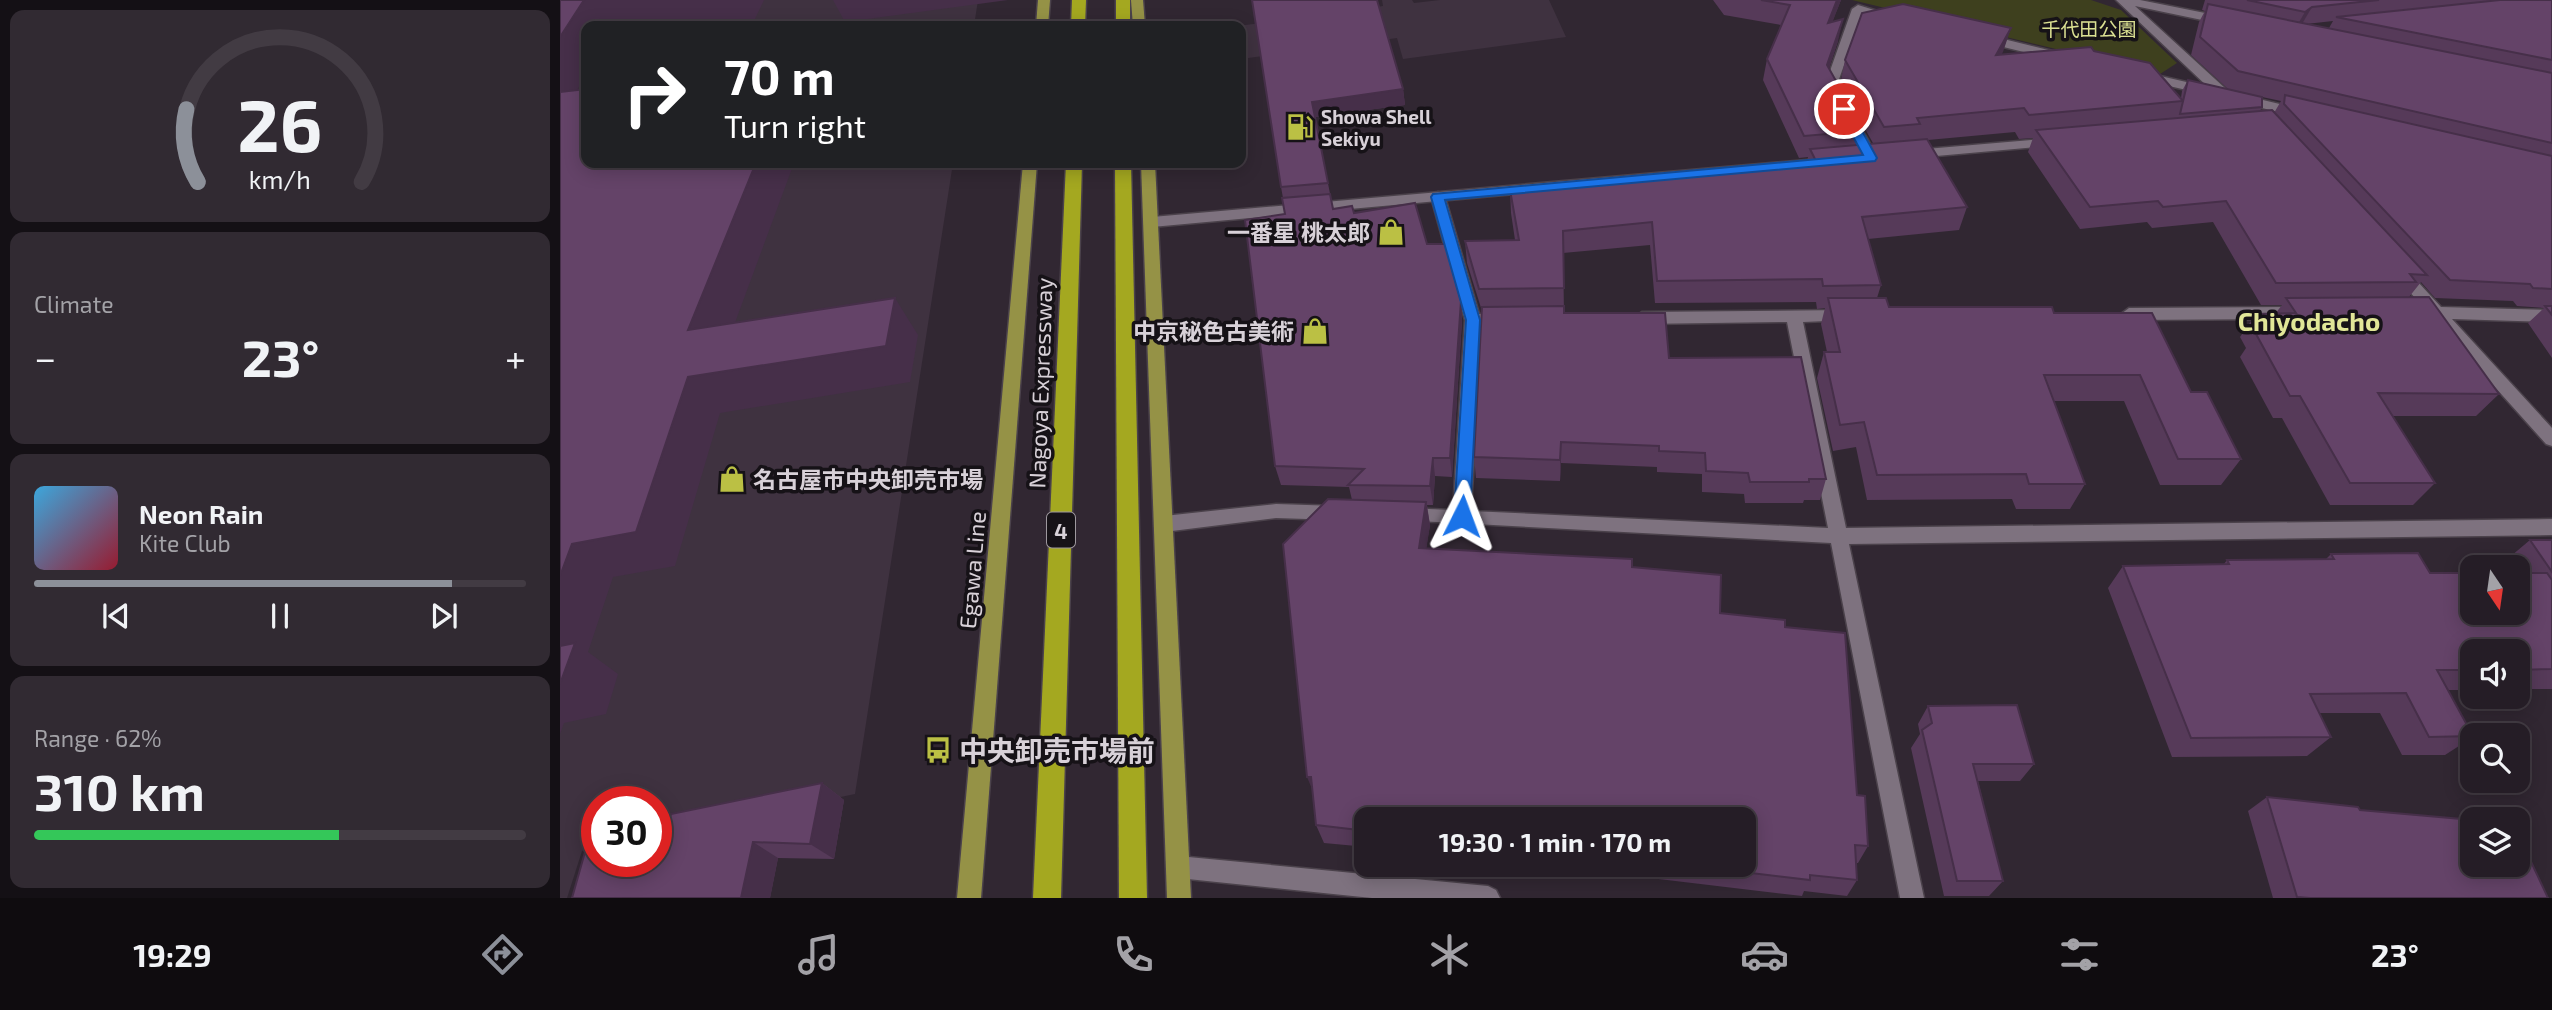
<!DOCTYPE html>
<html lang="en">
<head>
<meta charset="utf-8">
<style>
  body { margin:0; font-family:"Exo 2","Noto Sans JP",sans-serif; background:#312a32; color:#f1f3f6; height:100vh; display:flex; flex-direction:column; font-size:26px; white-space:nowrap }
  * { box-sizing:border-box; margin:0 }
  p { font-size:23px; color:#a3a2a7 }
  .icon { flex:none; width:38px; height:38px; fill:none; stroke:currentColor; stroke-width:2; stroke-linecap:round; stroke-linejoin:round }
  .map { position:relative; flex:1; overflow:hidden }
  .drawer { display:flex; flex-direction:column; gap:10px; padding:10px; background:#141015; width:560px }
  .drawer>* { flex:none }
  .banner { position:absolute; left:21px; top:21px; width:665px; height:147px; border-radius:14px; box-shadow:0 4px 18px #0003,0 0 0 2px #423b43; background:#202124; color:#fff; overflow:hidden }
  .needle { width:46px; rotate:167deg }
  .buttons { position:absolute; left:1900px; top:555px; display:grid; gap:14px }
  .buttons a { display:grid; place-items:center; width:70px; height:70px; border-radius:14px; background:#251d26; box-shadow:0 4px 18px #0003,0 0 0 2px #423b43; font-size:35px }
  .speed { position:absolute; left:21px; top:786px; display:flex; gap:14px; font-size:35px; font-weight:700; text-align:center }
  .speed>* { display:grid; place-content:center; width:91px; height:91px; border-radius:50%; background:#251d26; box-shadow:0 4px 18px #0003,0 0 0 2px #423b43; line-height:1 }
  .speed .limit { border:10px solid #d22; background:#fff; color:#111 }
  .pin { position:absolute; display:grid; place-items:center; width:60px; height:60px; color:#fff; margin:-30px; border:4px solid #fff; border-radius:50%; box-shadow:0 2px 7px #0007 }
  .me { position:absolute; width:77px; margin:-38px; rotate:3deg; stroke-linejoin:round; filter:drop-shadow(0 0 5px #0008) }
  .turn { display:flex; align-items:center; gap:24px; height:147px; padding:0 28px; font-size:32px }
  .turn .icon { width:91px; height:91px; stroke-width:2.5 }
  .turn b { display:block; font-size:49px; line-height:60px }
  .big { font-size:52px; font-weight:700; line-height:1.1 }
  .drawer .card { flex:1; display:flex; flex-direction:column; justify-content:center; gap:10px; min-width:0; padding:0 24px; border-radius:14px; background:#312a32 }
  .drawer .dial { align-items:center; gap:0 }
  .dial svg { height:182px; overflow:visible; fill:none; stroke:#423b43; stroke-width:7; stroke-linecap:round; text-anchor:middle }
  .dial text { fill:#f1f3f6; stroke:none }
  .song { display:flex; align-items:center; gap:21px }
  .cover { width:84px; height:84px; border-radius:10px; background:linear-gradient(135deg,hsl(200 70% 55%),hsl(350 70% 35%)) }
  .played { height:7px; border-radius:4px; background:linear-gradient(90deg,#8c9099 85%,#423b43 85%) }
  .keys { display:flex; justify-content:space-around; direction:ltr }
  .heat { display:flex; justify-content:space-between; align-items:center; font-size:38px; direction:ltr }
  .charge { height:10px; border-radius:5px; background:linear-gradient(90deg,#34c759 62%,#423b43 0) }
  .trip { position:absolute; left:794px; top:807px; width:402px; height:70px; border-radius:14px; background:#251d26; box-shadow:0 4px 18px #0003,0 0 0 2px #423b43; font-weight:700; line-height:70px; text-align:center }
  .dock { display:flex; height:112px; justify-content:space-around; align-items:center; background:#0f0c0f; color:#a3a2a7 }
  .dock .icon { width:49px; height:49px }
  .dock .selected { color:#8c9099 }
  .dock b { font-size:32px; color:#f1f3f6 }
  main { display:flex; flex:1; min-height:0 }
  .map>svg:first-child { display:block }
  .built { fill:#3f3240 }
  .green { fill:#3e401e }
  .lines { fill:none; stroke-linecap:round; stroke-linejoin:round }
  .minor-casing { stroke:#4b424b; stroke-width:3 }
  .tertiary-casing { stroke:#4b424b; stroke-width:3 }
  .primary-casing { stroke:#4b424b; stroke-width:3 }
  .motorway-casing { stroke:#4b424b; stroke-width:3 }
  .minor { fill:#7e727f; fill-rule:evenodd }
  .tertiary { fill:#7e727f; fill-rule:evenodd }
  .primary { fill:#959246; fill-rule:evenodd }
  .motorway { fill:#a4a820; fill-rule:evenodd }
  .wall { fill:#563a59; fill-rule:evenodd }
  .shaded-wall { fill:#462f49 }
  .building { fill:#644368; stroke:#462f49; stroke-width:2 }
  .route { fill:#1a73e8; stroke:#114b97; stroke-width:2 }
  .labels { text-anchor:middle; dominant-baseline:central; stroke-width:7; stroke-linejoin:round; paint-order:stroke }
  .far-park-label { font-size:19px; fill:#dbe092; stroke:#161217 }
  .far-poi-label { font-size:19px; font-weight:bold; fill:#d8d1d8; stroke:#161217; text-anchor:start }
  .shield { fill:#161217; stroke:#9e989e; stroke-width:2 }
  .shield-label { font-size:21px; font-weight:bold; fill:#d8d1d8 }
  .poi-label { font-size:23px; font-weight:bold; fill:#d8d1d8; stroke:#161217; text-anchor:end }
  .street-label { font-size:23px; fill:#d8d1d8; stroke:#161217 }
  .quarter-label { font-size:26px; font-weight:bold; fill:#e1e697; stroke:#161217 }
  .near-poi-label { font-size:28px; font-weight:bold; fill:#d8d1d8; stroke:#161217; text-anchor:start }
</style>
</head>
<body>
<main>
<section class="drawer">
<div class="card dial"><svg viewBox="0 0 100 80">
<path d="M14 69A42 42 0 1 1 86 69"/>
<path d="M14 69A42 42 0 0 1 9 37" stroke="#8c9099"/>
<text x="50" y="56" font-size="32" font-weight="700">26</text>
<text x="50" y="72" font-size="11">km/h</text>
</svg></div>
<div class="card"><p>Climate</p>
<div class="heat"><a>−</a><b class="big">23°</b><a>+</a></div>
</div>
<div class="card">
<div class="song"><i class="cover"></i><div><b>Neon Rain</b><p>Kite Club</p></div></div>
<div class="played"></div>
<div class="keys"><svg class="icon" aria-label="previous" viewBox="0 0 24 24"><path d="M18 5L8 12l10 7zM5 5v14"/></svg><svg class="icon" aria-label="pause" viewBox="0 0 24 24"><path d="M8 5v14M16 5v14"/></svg><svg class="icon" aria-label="next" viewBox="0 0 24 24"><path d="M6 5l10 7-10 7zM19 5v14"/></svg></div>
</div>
<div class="card"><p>Range · 62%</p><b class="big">310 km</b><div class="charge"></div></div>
</section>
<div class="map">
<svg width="1992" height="898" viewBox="0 0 1992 898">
  <rect width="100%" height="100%" fill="#312732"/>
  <g class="built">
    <path d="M0 0H418L414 26H26V163H393L295 794 96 835V802H37V848L22 851 7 898H0Z"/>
    <path d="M822 0H852L854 3 880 0H989L1006 37 843 59 837 38 780 46 785 11 823 6Z"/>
    <path d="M782 13 776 46 681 59V26H677Z"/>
  </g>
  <path class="green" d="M1292 0H1531L1561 10 1617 63 1600 74Z"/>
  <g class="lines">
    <defs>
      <g id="minor">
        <path d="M1556 0H1580L1670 18V24L1666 25 1575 6 1666 89V95L1654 92 1648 95 1579 79V73L1583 72 1648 87Z"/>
        <path d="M1298 5 1337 17 1331 21 1302 14 1277 85 1318 158 1311 162 1304 158 1265 85 1292 9Z"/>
        <path d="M1423 34 1505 54 1507 57 1501 61 1419 41 1417 38Z"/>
        <path d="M1682 95 1745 110 1747 113 1740 117 1677 102 1675 99Z"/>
        <path d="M878 192 885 197 919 314 946 313 954 319 946 325H921L911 511 1268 528 1227 322 1082 324 1074 318 1082 312 1285 310 1293 316 1291 320 1243 322 1286 528 1992 519V535L1289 544 1364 898H1340L1271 543 839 520 836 515 839 510 845 508 893 510 905 320 871 197Z"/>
        <path d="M1841 268 1846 269 1881 307 1992 310V322L1892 319 1992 428V446L1986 444 1873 318 1850 316 1848 312 1850 308 1863 307 1833 273Z"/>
        <path d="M1740 307 1748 313 1740 319 1569 320 1561 314 1569 308Z"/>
        <path d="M716 504 778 506 784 508 787 513 784 518 778 520 716 518 604 532 597 529 595 524 597 519 604 516Z"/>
        <path d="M618 856 928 886 936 890 940 898H812L618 878 610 875 607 867 610 859Z"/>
      </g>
      <g id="tertiary">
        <path d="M1493 138 1498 139V145L1354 158 1347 154 1354 150Z"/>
        <path d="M1270 158 1277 162 1275 165 592 227 585 222 592 217Z"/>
      </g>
      <g id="primary">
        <path d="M478 0H490L488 26H476Z"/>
        <path d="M571 0H583L585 26H573Z"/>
        <path d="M463 163H477L421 898H397Z"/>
        <path d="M581 163H595L631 898H607Z"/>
      </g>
      <g id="motorway">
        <path d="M512 0H526L525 26H511Z"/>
        <rect x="556" y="0" width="14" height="26"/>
        <path d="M506 163H522L501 898H473Z"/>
        <path d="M555 163H571L587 898H559Z"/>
      </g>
    </defs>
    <use href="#minor" class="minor-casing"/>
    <use href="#tertiary" class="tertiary-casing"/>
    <use href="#primary" class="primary-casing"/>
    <use href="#motorway" class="motorway-casing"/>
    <use href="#minor" class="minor"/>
    <use href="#tertiary" class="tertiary"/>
    <use href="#primary" class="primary"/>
    <use href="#motorway" class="motorway"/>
  </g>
  <g class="wall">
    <path d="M692 0 843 89 845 105 755 117 773 209 794 213 867 244 901 301 902 320 892 477 875 476 873 505H867L870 525 866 549 1072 567 1160 613 1225 627 1297 795 1308 846 1298 863H1296L1297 880 1287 896 1244 891 1242 896 1065 875 1066 864H1185V819H807V847L764 843 756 825 792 500 789 487 721 485 715 466 725 214 723 198 721 187Z"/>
    <path d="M1153 0H1281L1272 22 1278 41 1269 68 1304 131 1301 144 1313 143 1280 85 1285 60 1451 28 1441 55 1534 51 1621 98 1622 91 1628 80 1668 89 1631 55 1639 22 1645 11 1642 10 1645 0H1992V358L1968 323 1984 308 1957 306 1953 301 1875 298 1861 282 1849 297H1844L1939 394 1916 416H1832L1875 483 1853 505H1770L1722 418H1713L1680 357 1686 348 1680 337 1696 314H1715L1722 305H1701L1653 222 1592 228 1587 222 1520 229 1468 152 1473 138 1459 139 1455 132 1368 140 1407 207 1399 230 1308 239 1321 285 1317 298 1329 307 1494 313 1631 392 1681 459 1661 485H1600L1564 401H1494L1525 484 1510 509H1456L1452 499 1307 500 1296 447 1273 451 1257 378 1264 352H1267L1261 324 1265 308 1257 309 1256 302 1095 303 1090 245 1003 253 1004 313 1109 358 1266 479 1260 500H1244L1243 503H1185L1184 494 1142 492V474L1097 472V467L1001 463 1000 481 916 478 914 457 922 311 907 263 905 241 955 240 951 213 950 190 1246 166 1248 157 1239 158 1203 80 1207 59 1221 25 1164 15ZM1773 21 1769 28 1746 24ZM1702 97 1721 101 1714 113 1700 111 1702 107Z"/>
    <path d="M1970 540H1992V689H1958V651H1913V690H1888L1913 737 1885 755H1842L1820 713H1759L1771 737 1747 756 1612 757 1548 588 1563 566 1664 564 1667 560 1766 559 1771 554 1870 573 1958 612V567H1949L1945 561Z"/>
    <path d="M1368 706 1474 764 1460 781H1418L1443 881 1429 896H1384L1351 748 1360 734 1358 724Z"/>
    <path d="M262 783 284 800 274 859 218 858 210 898H12L100 854Z"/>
    <path d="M1707 797 1800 810 1988 898H1713L1688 811Z"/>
  </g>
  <g class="shaded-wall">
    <path d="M24 0H204L194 21 142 26H26V75L0 118V37Z"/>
    <path d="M273 0H448L285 22Z"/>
    <path d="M1277 0H1281L1264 44 1268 23Z"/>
    <path d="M1752 7 1742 24 1735 29 1745 12Z"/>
    <path d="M1283 19 1278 41 1263 86 1267 65Z"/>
    <path d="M1451 28 1443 52 1428 79 1436 55Z"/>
    <path d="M843 89 845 105 755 117 752 102Z"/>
    <path d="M196 163H234L159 366 128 330Z"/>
    <path d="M335 298 358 335 350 382 160 413 115 566 53 577 28 652 58 674 46 714 4 723 0 734V576L12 544 128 377Z"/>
    <path d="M901 301 902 320 892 477 890 458Z"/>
    <path d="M1001 442V463L1000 481V460Z"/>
    <path d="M873 458 875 476 873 505 870 486Z"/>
    <path d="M866 502 870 525 863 570 859 548Z"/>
    <path d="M747 777H751L755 796Z"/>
    <path d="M262 783 284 800 274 859 250 844Z"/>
    <path d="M193 842 218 858 210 898H181Z"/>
  </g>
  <g class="building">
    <path d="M0 0H24L0 37Z"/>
    <path d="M692 0H817L843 89 752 102 768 183 721 187Z"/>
    <path d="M1201 0H1277L1268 23 1283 19 1267 65 1304 131 1244 136 1207 59 1230 5Z"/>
    <path d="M1687 0H1819L1752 7 1745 12Z"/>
    <path d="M1940 0H1992V60L1776 17Z"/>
    <path d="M1343 4 1451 28 1436 55 1531 47 1534 51 1590 63 1623 101 1469 115 1464 108 1357 118 1360 124 1324 127 1285 60 1302 13Z"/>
    <path d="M1648 4 1992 73V143L1678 71 1640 37Z"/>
    <path d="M1628 80 1702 97V107L1620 114Z"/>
    <path d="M26 89V163H196L128 330 335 298 326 346 128 377 76 532 12 544 0 576V92Z"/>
    <path d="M1725 95 1992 156V289L1973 288 1970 284 1890 280 1724 104Z"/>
    <path d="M1712 110 1867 275 1850 274 1856 282 1716 283 1666 201 1603 207 1598 201 1530 207 1476 130Z"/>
    <path d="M1367 139 1407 207 1302 217 1321 285 1263 286 1262 279 1097 281 1092 222 1003 231 1004 288 919 289 905 241 959 240 950 190 1258 165 1250 149Z"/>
    <path d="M770 194 773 209 792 206 794 213 855 203 867 244H885L901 301 890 458H873L870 486 788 485 804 469 715 466 685 220 725 214 722 198Z"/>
    <path d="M1869 297 1939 394 1818 393 1875 483H1790L1740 396H1730L1696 334H1707L1696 314 1736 313 1726 298Z"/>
    <path d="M1268 298H1326L1329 307H1492L1494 313H1592L1631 392H1647L1681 459H1618L1580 375H1484L1525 484H1469L1466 474 1317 475 1304 422 1280 425 1264 352H1280Z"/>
    <path d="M1004 306V313H1105L1109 358 1241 357 1266 479H1249V482H1190L1188 473 1146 471 1145 453 1099 451V446L1001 442 1000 460 914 457 922 307Z"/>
    <path d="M1985 306H1992V315Z"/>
    <path d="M768 499 866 502 859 548 1072 559V567L1161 575 1160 613 1225 620V627L1285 633 1297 795 1305 796 1308 846 1295 845 1297 880 1250 875V880L1116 864H1185V819H807V831L756 825 751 777H747L723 544Z"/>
    <path d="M1970 540H1992V572Z"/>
    <path d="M1858 553 1870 573H1913V612H1958V573H1987L1992 580V669L1958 670V651H1913V670H1877L1913 736 1869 737 1846 693 1750 694 1771 737 1631 738 1563 566 1669 564 1667 560 1774 559 1771 554Z"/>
    <path d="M15 643 0 684V646Z"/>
    <path d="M1457 705 1474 764H1413L1443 881H1397L1362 730 1372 723 1368 706Z"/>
    <path d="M262 783 250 844 193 842 181 898H12L25 852H37V861H96V854H100L111 814Z"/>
    <path d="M1707 797 1798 807 1800 810 1913 820V864H1958V834L1988 898H1750L1737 897Z"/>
  </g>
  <path class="route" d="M1280 107 1290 109 1317 158 1315 161 885 200 920 320 910 516 902 523 896 521 894 516 906 320 871 197 873 194 1303 155 1278 109Z"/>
  <defs>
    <symbol id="fuel-bare" viewBox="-9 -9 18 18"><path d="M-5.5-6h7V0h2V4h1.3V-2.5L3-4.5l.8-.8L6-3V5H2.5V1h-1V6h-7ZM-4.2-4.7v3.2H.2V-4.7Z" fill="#bbc044" stroke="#161217" stroke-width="2.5" paint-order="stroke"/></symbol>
    <symbol id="shop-bare" viewBox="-9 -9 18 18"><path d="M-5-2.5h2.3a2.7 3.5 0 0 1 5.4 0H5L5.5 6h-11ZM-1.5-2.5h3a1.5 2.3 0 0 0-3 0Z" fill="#bbc044" stroke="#161217" stroke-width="2.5" paint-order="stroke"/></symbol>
    <symbol id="bus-bare" viewBox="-9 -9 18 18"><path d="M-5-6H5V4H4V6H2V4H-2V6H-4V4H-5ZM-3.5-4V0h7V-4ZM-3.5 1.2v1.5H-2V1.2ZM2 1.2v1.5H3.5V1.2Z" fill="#bbc044" stroke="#161217" stroke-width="2.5" paint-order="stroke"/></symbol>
  </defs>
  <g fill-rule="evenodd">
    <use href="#fuel-bare" x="721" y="108" width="38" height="38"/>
    <use href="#shop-bare" x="812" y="213" width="38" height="38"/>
    <use href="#shop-bare" x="736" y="312" width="38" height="38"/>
    <use href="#shop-bare" x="153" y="460" width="38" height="38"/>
    <use href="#bus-bare" x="359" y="731" width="38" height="38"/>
  </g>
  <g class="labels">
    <g class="far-park-label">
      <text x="1529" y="28">千代田公園</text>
    </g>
    <g class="far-poi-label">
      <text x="761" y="116">Showa Shell<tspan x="761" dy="22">Sekiyu</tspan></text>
    </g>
    <rect class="shield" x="487" y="512.5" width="28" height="35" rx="5"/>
    <g class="shield-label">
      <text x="501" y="530">4</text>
    </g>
    <g class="poi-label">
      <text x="810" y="232">一番星 桃太郎</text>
      <text x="734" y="331">中京秘色古美術</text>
      <text x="193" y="479" text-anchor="start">名古屋市中央卸売市場</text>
    </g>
    <g class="street-label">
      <text transform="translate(480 383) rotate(-88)">Nagoya Expressway</text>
      <text transform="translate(412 570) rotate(-85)">Egawa Line</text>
    </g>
    <g class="quarter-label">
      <text x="1749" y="320">Chiyodacho</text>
    </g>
    <g class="near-poi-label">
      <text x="399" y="750">中央卸売市場前</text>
    </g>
  </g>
</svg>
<div class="buttons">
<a><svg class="needle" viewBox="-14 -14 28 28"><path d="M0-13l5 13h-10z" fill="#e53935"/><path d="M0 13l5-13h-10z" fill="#a3a2a7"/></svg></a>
<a><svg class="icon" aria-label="sound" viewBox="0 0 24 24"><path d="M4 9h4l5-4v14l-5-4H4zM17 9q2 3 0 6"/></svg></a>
<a><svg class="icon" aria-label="search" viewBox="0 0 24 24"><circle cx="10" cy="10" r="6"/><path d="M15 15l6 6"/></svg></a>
<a><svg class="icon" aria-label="layers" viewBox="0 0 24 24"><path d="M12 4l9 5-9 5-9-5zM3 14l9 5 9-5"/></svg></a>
</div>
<div class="speed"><div class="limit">30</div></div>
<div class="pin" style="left:1284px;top:109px;background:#d93025"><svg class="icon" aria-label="arrive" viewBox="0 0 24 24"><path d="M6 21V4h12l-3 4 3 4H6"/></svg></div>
<svg class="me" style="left:902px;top:516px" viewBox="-20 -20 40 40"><path d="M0-17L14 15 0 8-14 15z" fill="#1a73e8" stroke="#fff" stroke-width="4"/></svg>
<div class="trip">19:30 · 1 min · 170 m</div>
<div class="banner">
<div class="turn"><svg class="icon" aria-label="right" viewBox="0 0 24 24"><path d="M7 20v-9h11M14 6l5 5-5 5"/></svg><div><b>70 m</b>Turn right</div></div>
</div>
</div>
</main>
<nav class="dock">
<b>19:29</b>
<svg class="icon selected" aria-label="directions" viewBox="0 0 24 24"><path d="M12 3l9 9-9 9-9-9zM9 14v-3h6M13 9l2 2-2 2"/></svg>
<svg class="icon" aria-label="music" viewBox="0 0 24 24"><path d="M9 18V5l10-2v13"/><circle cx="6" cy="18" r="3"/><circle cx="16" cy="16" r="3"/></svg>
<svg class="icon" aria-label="phone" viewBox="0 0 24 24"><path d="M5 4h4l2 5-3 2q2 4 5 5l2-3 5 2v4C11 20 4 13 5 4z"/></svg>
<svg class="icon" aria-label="climate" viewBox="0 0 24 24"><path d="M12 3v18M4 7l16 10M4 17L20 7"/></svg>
<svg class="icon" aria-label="car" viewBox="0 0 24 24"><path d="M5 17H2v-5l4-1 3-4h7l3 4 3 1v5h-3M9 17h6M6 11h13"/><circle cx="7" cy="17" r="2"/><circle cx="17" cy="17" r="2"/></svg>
<svg class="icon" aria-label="filters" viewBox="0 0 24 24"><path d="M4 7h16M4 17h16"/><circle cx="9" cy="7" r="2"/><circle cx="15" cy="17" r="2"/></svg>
<b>23°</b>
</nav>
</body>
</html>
